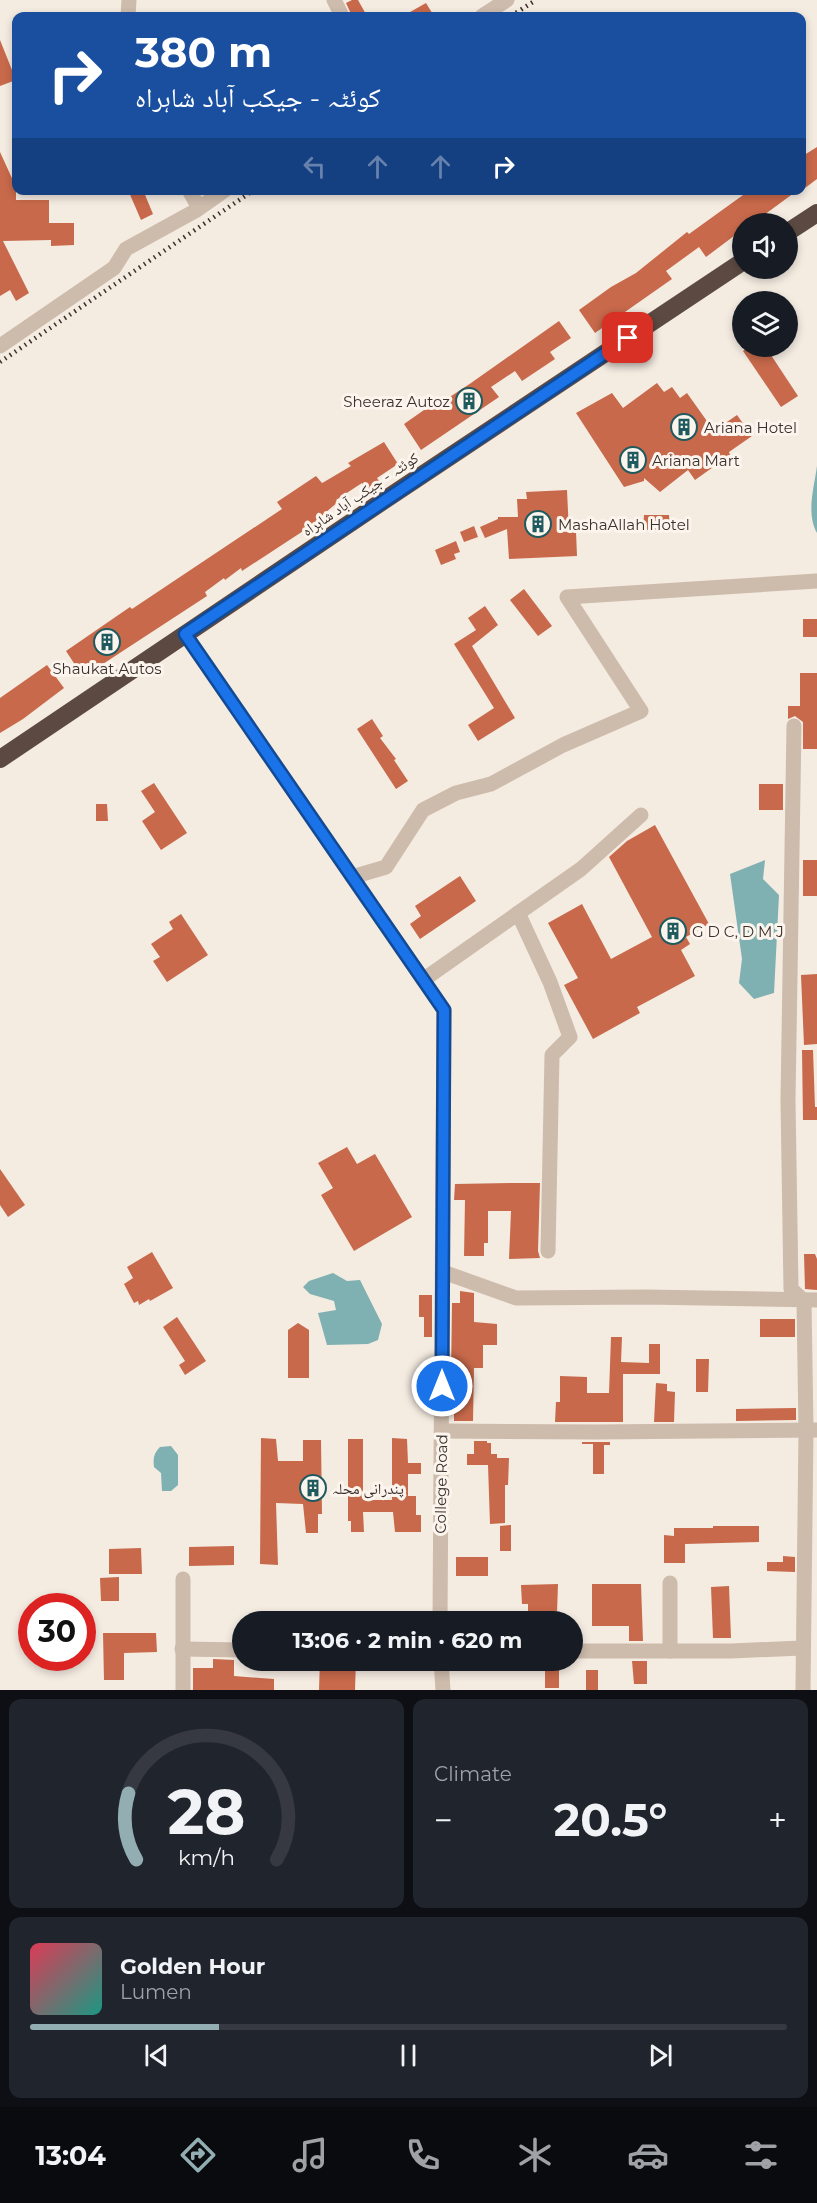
<!DOCTYPE html>
<html lang="en">
<head>
<meta charset="utf-8">
<style>
  body { margin:0; font-family:Montserrat,"Noto Naskh Arabic",sans-serif; background:#20242c; color:#f1f3f6; height:100vh; display:flex; flex-direction:column; font-size:22px; white-space:nowrap }
  * { box-sizing:border-box; margin:0 }
  p { font-size:20px; color:#9ea1a6 }
  .icon { flex:none; width:33px; height:33px; fill:none; stroke:currentColor; stroke-width:2; stroke-linecap:round; stroke-linejoin:round }
  .map { position:relative; height:1690px; overflow:hidden }
  .drawer { display:flex; flex-direction:column; gap:9px; padding:9px; background:#0d0f14; flex:1 }
  .drawer>* { flex:none }
  .guide { position:absolute; left:12px; top:12px; width:794px; height:183px; border-radius:12px; box-shadow:0 3px 9px #0003; background:#1a4fa0; color:#fff; overflow:hidden }
  .fabs { position:absolute; left:732px; top:213px; display:grid; gap:12px }
  .fabs a { display:grid; place-items:center; width:66px; height:66px; border-radius:50%; background:#171b24; box-shadow:0 3px 9px #0003; font-size:30px }
  .speed { position:absolute; left:18px; top:1593px; display:flex; gap:12px; font-size:30px; font-weight:700; text-align:center }
  .speed>* { display:grid; place-content:center; width:78px; height:78px; border-radius:50%; background:#171b24; box-shadow:0 3px 9px #0003; line-height:1 }
  .speed .limit { border:9px solid #d22; background:#fff; color:#111 }
  .pin { position:absolute; display:grid; place-items:center; width:51px; height:51px; color:#fff; margin:-26px; border-radius:12px; box-shadow:0 3px 9px #0006 }
  .me { position:absolute; width:66px; margin:-33px; rotate:0deg; stroke-linejoin:round; filter:drop-shadow(0 0 4px #0008) }
  .turn { display:flex; align-items:center; gap:21px; height:126px; padding:0 24px; font-size:27px }
  .turn .icon { width:78px; height:78px; stroke-width:2.5 }
  .turn b { display:block; font-size:42px; line-height:51px }
  .lanes { display:flex; align-items:center; height:57px; padding:0 24px; background:#0003; justify-content:center; gap:30px; direction:ltr }
  .lanes .off { opacity:.35 }
  .big { font-size:45px; font-weight:700; line-height:1.1 }
  .drawer .card { flex:1; display:flex; flex-direction:column; justify-content:center; gap:9px; min-width:0; padding:0 21px; border-radius:12px; background:#20242c }
  .drawer .dial { align-items:center; gap:0 }
  .dial svg { height:156px; overflow:visible; fill:none; stroke:#363941; stroke-width:7; stroke-linecap:round; text-anchor:middle }
  .dial text { fill:#f1f3f6; stroke:none }
  .song { display:flex; align-items:center; gap:18px }
  .cover { width:72px; height:72px; border-radius:9px; background:linear-gradient(135deg,hsl(350 70% 55%),hsl(170 70% 35%)) }
  .played { height:6px; border-radius:3px; background:linear-gradient(90deg,#92aeb2 25%,#363941 25%) }
  .keys { display:flex; justify-content:space-around; direction:ltr }
  .heat { display:flex; justify-content:space-between; align-items:center; font-size:33px; direction:ltr }
  .drawer .tiles { flex:1; display:grid; gap:9px; grid-template-columns:1fr 1fr }
  .card:last-child { grid-column:span 2 }
  .trip { position:absolute; left:232px; top:1611px; width:351px; height:60px; border-radius:30px; background:#171b24; box-shadow:0 3px 9px #0003; font-weight:700; line-height:60px; text-align:center }
  .dock { display:flex; height:96px; justify-content:space-around; align-items:center; background:#090b0e; color:#9ea1a6 }
  .dock .icon { width:42px; height:42px }
  .dock .active { color:#92aeb2 }
  .dock b { font-size:27px; color:#f1f3f6 }
  .map>svg:first-child { display:block }
  .water { fill:#7fb0b2 }
  .building { fill:#c8694b }
  .lines { fill:none; stroke-linecap:round; stroke-linejoin:round }
  .street { stroke:#cdbbac; stroke-width:15 }
  .highway { stroke:#5c4a42; stroke-width:18 }
  .rail { stroke:#3b302b; stroke-width:4.5; stroke-dasharray:1.5 4.5; stroke-linecap:butt }
  .route-casing { stroke:#114b97; stroke-width:15 }
  .route { stroke:#1a73e8; stroke-width:10 }
  .labels { text-anchor:middle; dominant-baseline:central; stroke-width:6; stroke-linejoin:round; paint-order:stroke }
  .poi-label { font-size:15px; fill:#3b302b; stroke:#fbf5ee; text-anchor:start }
  .street-label { font-size:15px; fill:#3b302b; stroke:#fbf5ee }
</style>
</head>
<body>
<div class="map">
<svg width="817" height="1690" viewBox="0 0 817 1690">
  <rect width="100%" height="100%" fill="#f4ebe1"/>
  <g class="water">
    <path d="M817 466V533C806 513 814 488 817 466Z"/>
    <path d="M765 860 763 879 779 895 774 993 754 999 739 983 742 959 730 874Z"/>
    <path d="M333 1273 347 1281 360 1280 382 1324 378 1340 368 1344 327 1345 318 1313 336 1310 334 1301 310 1294 303 1287 309 1281Z"/>
    <path d="M171 1446 178 1455V1485L171 1491H162L161 1473 154 1467C153 1458 154 1453 160 1447Z"/>
  </g>
  <g class="building">
    <path d="M352 0H358L367 16H352L346 3Z"/>
    <path d="M426 3 434 16H403Z"/>
    <path d="M0 40 16 80 0 86Z"/>
    <path d="M817 147V179L801 191V157Z"/>
    <path d="M0 152 16 187V200H49V223H74V245L51 246V240L3 241 29 293 16 301 10 290 0 296Z"/>
    <path d="M128 190H143L153 214 141 220Z"/>
    <path d="M750 190H798L752 224H742V230L706 257 699 247 666 271 672 279 595 333 579 310 611 287 636 273 687 232 689 234Z"/>
    <path d="M559 321 571 338 550 352 555 359 522 381 515 371 491 387 499 397 421 450 404 424 434 403 436 406 471 383Z"/>
    <path d="M749 346H765L798 396 781 407 743 351Z"/>
    <path d="M657 383 664 392 672 387 680 398 687 393 714 431 737 415 752 436 729 452 730 455 695 480 688 470 660 492 644 478V481L624 487 576 413 612 393 623 408Z"/>
    <path d="M384 442 398 464 377 478 379 481 366 490 362 483 336 500 338 502 319 518 320 520 242 571 241 568 225 580 224 578 205 592 207 596 83 677 66 651 130 607 132 609 282 509 277 502 316 476 322 483 324 482 351 466 348 463Z"/>
    <path d="M567 490 569 532H576L577 556 509 559 507 529 485 538 480 527 498 519V517H518L517 499H527L526 492Z"/>
    <path d="M644 515H669L670 529 643 530Z"/>
    <path d="M474 526 478 537 464 542 460 532Z"/>
    <path d="M456 541 460 552 454 554 456 559 441 565 435 550Z"/>
    <path d="M524 589 552 626 538 636 510 600Z"/>
    <path d="M485 606 498 625 472 646 515 718 478 741 468 725 494 708 454 644 476 630 468 618Z"/>
    <rect x="803" y="619" width="14" height="18"/>
    <path d="M47 665 64 688 23 719 0 733V698Z"/>
    <path d="M800 673H817V749H803V722L795 716 788 719V706H800Z"/>
    <path d="M372 719 383 736 380 738 396 759 394 760 408 781 396 789 357 729Z"/>
    <path d="M154 783 187 833 161 850 142 821 155 812 141 791Z"/>
    <rect x="759" y="784" width="24" height="26"/>
    <path d="M96 804H107L108 821H96Z"/>
    <path d="M655 825 709 924 686 937 690 944 681 950 695 976 637 1007 640 1013 593 1039 564 985 578 978 548 923 582 904 611 959 652 937 609 857 627 841Z"/>
    <rect x="803" y="860" width="14" height="36"/>
    <path d="M460 876 476 901 420 939 410 924 421 916 415 906Z"/>
    <path d="M181 914 208 955 167 982 153 961 160 957 151 944 173 929 169 922Z"/>
    <path d="M817 974V1044L804 1045 801 975Z"/>
    <path d="M802 1050H813L815 1107H817V1120H803Z"/>
    <path d="M347 1147 357 1164 375 1154 412 1217 354 1251 321 1195 333 1188 318 1163Z"/>
    <path d="M0 1169 25 1205 8 1217 0 1205Z"/>
    <path d="M512 1183H540L538 1251 540 1258 509 1259 511 1211H488V1243H484V1256H464L465 1200H454L455 1184Z"/>
    <path d="M152 1252 173 1288 150 1301 149 1299 139 1305 138 1301 134 1303 124 1284 133 1278 127 1267Z"/>
    <path d="M804 1254H815L817 1259V1290L805 1289Z"/>
    <path d="M460 1291 474 1293V1322L497 1324V1345H483V1368H474L473 1421H454V1377H451L452 1303H460Z"/>
    <path d="M419 1295H432V1337H424V1317H419Z"/>
    <path d="M177 1317 206 1361 185 1375 179 1365 185 1361 163 1327Z"/>
    <rect x="760" y="1319" width="35" height="18"/>
    <path d="M298 1323 309 1330V1378H288V1330Z"/>
    <path d="M611 1337H622L621 1362 649 1363V1344H660V1374H623V1422H555L556 1402H560V1376L587 1377V1393H609Z"/>
    <path d="M696 1359H709L708 1392H696Z"/>
    <path d="M656 1383 667 1384V1391L675 1392 674 1422H654Z"/>
    <path d="M796 1408V1420L736 1421V1409Z"/>
    <path d="M261 1438 276 1439 278 1461H303V1440H321L322 1514H318V1533H306L303 1504 276 1503 278 1565 260 1564Z"/>
    <path d="M392 1438 407 1439 408 1463H421V1474H408V1496H416V1515H421V1532H395L393 1512H363L364 1532H351V1521H348V1439H363V1500H392Z"/>
    <path d="M474 1441H487V1443H491V1454H497V1458H509L508 1485H505V1523L490 1524 488 1465H467V1454H474Z"/>
    <path d="M582 1442H610V1445H604V1474H593V1444H582Z"/>
    <path d="M511 1525V1551H500V1526Z"/>
    <path d="M713 1526H759V1542L685 1544V1563H664V1535L674 1536V1528H713Z"/>
    <path d="M234 1546V1565L189 1566V1547Z"/>
    <path d="M141 1548 142 1574H109V1549Z"/>
    <path d="M783 1556 795 1557V1572L767 1571V1562H783Z"/>
    <rect x="456" y="1557" width="32" height="19"/>
    <path d="M119 1577V1601H101L100 1578Z"/>
    <path d="M558 1584 557 1613 528 1614V1604H522L521 1585Z"/>
    <path d="M592 1584H641L643 1641H629V1626H592Z"/>
    <path d="M729 1586 731 1638H713L711 1587Z"/>
    <path d="M103 1633H156L157 1652 124 1653V1680H104Z"/>
    <path d="M213 1659 234 1660V1676L274 1679V1690H193V1668H213Z"/>
    <path d="M320 1660H356L355 1690H319Z"/>
    <path d="M632 1661H647V1684H634Z"/>
    <rect x="545" y="1670" width="14" height="18"/>
    <rect x="586" y="1670" width="12" height="20"/>
  </g>
  <g class="lines">
    <g class="street">
      <path d="M334 0 342 16"/>
      <path d="M128 16 129 0"/>
      <path d="M482 16 507 0"/>
      <path d="M189 190 199 208"/>
      <path d="M0 346 114 268 126 249 195 211 225 190"/>
      <path d="M185 634 444 1010 440 1622"/>
      <path d="M794 726 788 1100 791 1289 804 1301 806 1430 803 1690"/>
      <path d="M352 877 386 867 423 810 456 793 491 784 563 745 641 711 567 597 817 581"/>
      <path d="M518 913 550 982 570 1037 552 1055 548 1251"/>
      <path d="M423 980 581 869 641 815"/>
      <path d="M443 1272 516 1298 646 1297 817 1300"/>
      <path d="M442 1431 596 1432 817 1430"/>
      <path d="M183 1579V1690"/>
      <path d="M182 1649 243 1650"/>
      <path d="M573 1651H731L802 1648"/>
      <path d="M670 1651V1583"/>
      <path d="M441 1660 443 1690"/>
    </g>
    <g class="highway">
      <path d="M788 232 817 213"/>
      <path d="M0 759 380 503 742 262"/>
    </g>
    <g class="rail">
      <path d="M511 16 536 0"/>
      <path d="M0 362 254 190"/>
    </g>
  </g>
  <g class="lines">
    <defs>
      <path id="route" d="M442 1386 444 1010 185 634 628 338"/>
    </defs>
    <use href="#route" class="route-casing"/>
    <use href="#route" class="route"/>
  </g>
  <defs>
    <symbol id="building-ring" viewBox="-11 -11 22 22"><circle r="9.5" fill="#fbf5ee" stroke="#1f5a5e" stroke-width="1.5"/><path d="M-4-6H4V6H1V3H-1V6H-4ZM-2.5-4.3h1.7v1.8h-1.7ZM.8-4.3h1.7v1.8H.8ZM-2.5-1h1.7V.8h-1.7ZM.8-1h1.7V.8H.8Z" fill="#1f5a5e"/></symbol>
  </defs>
  <g fill-rule="evenodd">
    <use href="#building-ring" x="454" y="386" width="30" height="30"/>
    <use href="#building-ring" x="669" y="412" width="30" height="30"/>
    <use href="#building-ring" x="618" y="445" width="30" height="30"/>
    <use href="#building-ring" x="523" y="509" width="30" height="30"/>
    <use href="#building-ring" x="92" y="627" width="30" height="30"/>
    <use href="#building-ring" x="658" y="916" width="30" height="30"/>
    <use href="#building-ring" x="298" y="1473" width="30" height="30"/>
  </g>
  <g class="labels">
    <g class="poi-label">
      <text x="450" y="401" text-anchor="end">Sheeraz Autoz</text>
      <text x="704" y="427">Ariana Hotel</text>
      <text x="652" y="460">Ariana Mart</text>
      <text x="558" y="524">MashaAllah Hotel</text>
      <text x="107" y="668" text-anchor="middle">Shaukat Autos</text>
      <text x="692" y="931">G D C, D M J</text>
      <text x="332" y="1488">پندرانی محلہ</text>
    </g>
    <g class="street-label">
      <text transform="translate(360 494) rotate(-34)">کوئٹہ - جیکب آباد شاہراہ</text>
      <text transform="translate(441 1484) rotate(-89)">College Road</text>
    </g>
  </g>
</svg>
<div class="fabs">
<a><svg class="icon" aria-label="sound" viewBox="0 0 24 24"><path d="M4 9h4l5-4v14l-5-4H4zM17 9q2 3 0 6"/></svg></a>
<a><svg class="icon" aria-label="layers" viewBox="0 0 24 24"><path d="M12 4l9 5-9 5-9-5zM3 14l9 5 9-5"/></svg></a>
</div>
<div class="speed"><div class="limit">30</div></div>
<div class="pin" style="left:628px;top:338px;background:#d93025"><svg class="icon" aria-label="arrive" viewBox="0 0 24 24"><path d="M6 21V4h12l-3 4 3 4H6"/></svg></div>
<svg class="me" style="left:442px;top:1386px" viewBox="-20 -20 40 40"><circle r="17" fill="#1a73e8" stroke="#fff" stroke-width="3"/><path d="M0-11L8 9 0 5-8 9z" fill="#fff"/></svg>
<div class="trip">13:06 · 2 min · 620 m</div>
<div class="guide">
<div class="turn"><svg class="icon" aria-label="right" viewBox="0 0 24 24"><path d="M7 20v-9h11M14 6l5 5-5 5"/></svg><div><b>380 m</b>کوئٹہ - جیکب آباد شاہراہ</div></div>
<div class="lanes"><svg class="icon off" aria-label="left" viewBox="0 0 24 24"><path d="M17 20v-9H6M10 6l-5 5 5 5"/></svg><svg class="icon off" aria-label="ahead" viewBox="0 0 24 24"><path d="M12 20V5M6 11l6-6 6 6"/></svg><svg class="icon off" aria-label="ahead" viewBox="0 0 24 24"><path d="M12 20V5M6 11l6-6 6 6"/></svg><svg class="icon" aria-label="right" viewBox="0 0 24 24"><path d="M7 20v-9h11M14 6l5 5-5 5"/></svg></div>
</div>
</div>
<section class="drawer">
<div class="tiles">
<div class="card dial"><svg viewBox="0 0 100 80">
<path d="M14 69A42 42 0 1 1 86 69"/>
<path d="M14 69A42 42 0 0 1 10 35" stroke="#92aeb2"/>
<text x="50" y="56" font-size="32" font-weight="700">28</text>
<text x="50" y="72" font-size="11">km/h</text>
</svg></div>
<div class="card"><p>Climate</p>
<div class="heat"><a>−</a><b class="big">20.5°</b><a>+</a></div>
</div>
<div class="card">
<div class="song"><i class="cover"></i><div><b>Golden Hour</b><p>Lumen</p></div></div>
<div class="played"></div>
<div class="keys"><svg class="icon" aria-label="previous" viewBox="0 0 24 24"><path d="M18 5L8 12l10 7zM5 5v14"/></svg><svg class="icon" aria-label="pause" viewBox="0 0 24 24"><path d="M8 5v14M16 5v14"/></svg><svg class="icon" aria-label="next" viewBox="0 0 24 24"><path d="M6 5l10 7-10 7zM19 5v14"/></svg></div>
</div>
</div>
</section>
<nav class="dock">
<b>13:04</b>
<svg class="icon active" aria-label="directions" viewBox="0 0 24 24"><path d="M12 3l9 9-9 9-9-9zM9 14v-3h6M13 9l2 2-2 2"/></svg>
<svg class="icon" aria-label="music" viewBox="0 0 24 24"><path d="M9 18V5l10-2v13"/><circle cx="6" cy="18" r="3"/><circle cx="16" cy="16" r="3"/></svg>
<svg class="icon" aria-label="phone" viewBox="0 0 24 24"><path d="M5 4h4l2 5-3 2q2 4 5 5l2-3 5 2v4C11 20 4 13 5 4z"/></svg>
<svg class="icon" aria-label="climate" viewBox="0 0 24 24"><path d="M12 3v18M4 7l16 10M4 17L20 7"/></svg>
<svg class="icon" aria-label="car" viewBox="0 0 24 24"><path d="M5 17H2v-5l4-1 3-4h7l3 4 3 1v5h-3M9 17h6M6 11h13"/><circle cx="7" cy="17" r="2"/><circle cx="17" cy="17" r="2"/></svg>
<svg class="icon" aria-label="filters" viewBox="0 0 24 24"><path d="M4 7h16M4 17h16"/><circle cx="9" cy="7" r="2"/><circle cx="15" cy="17" r="2"/></svg>
</nav>
</body>
</html>
